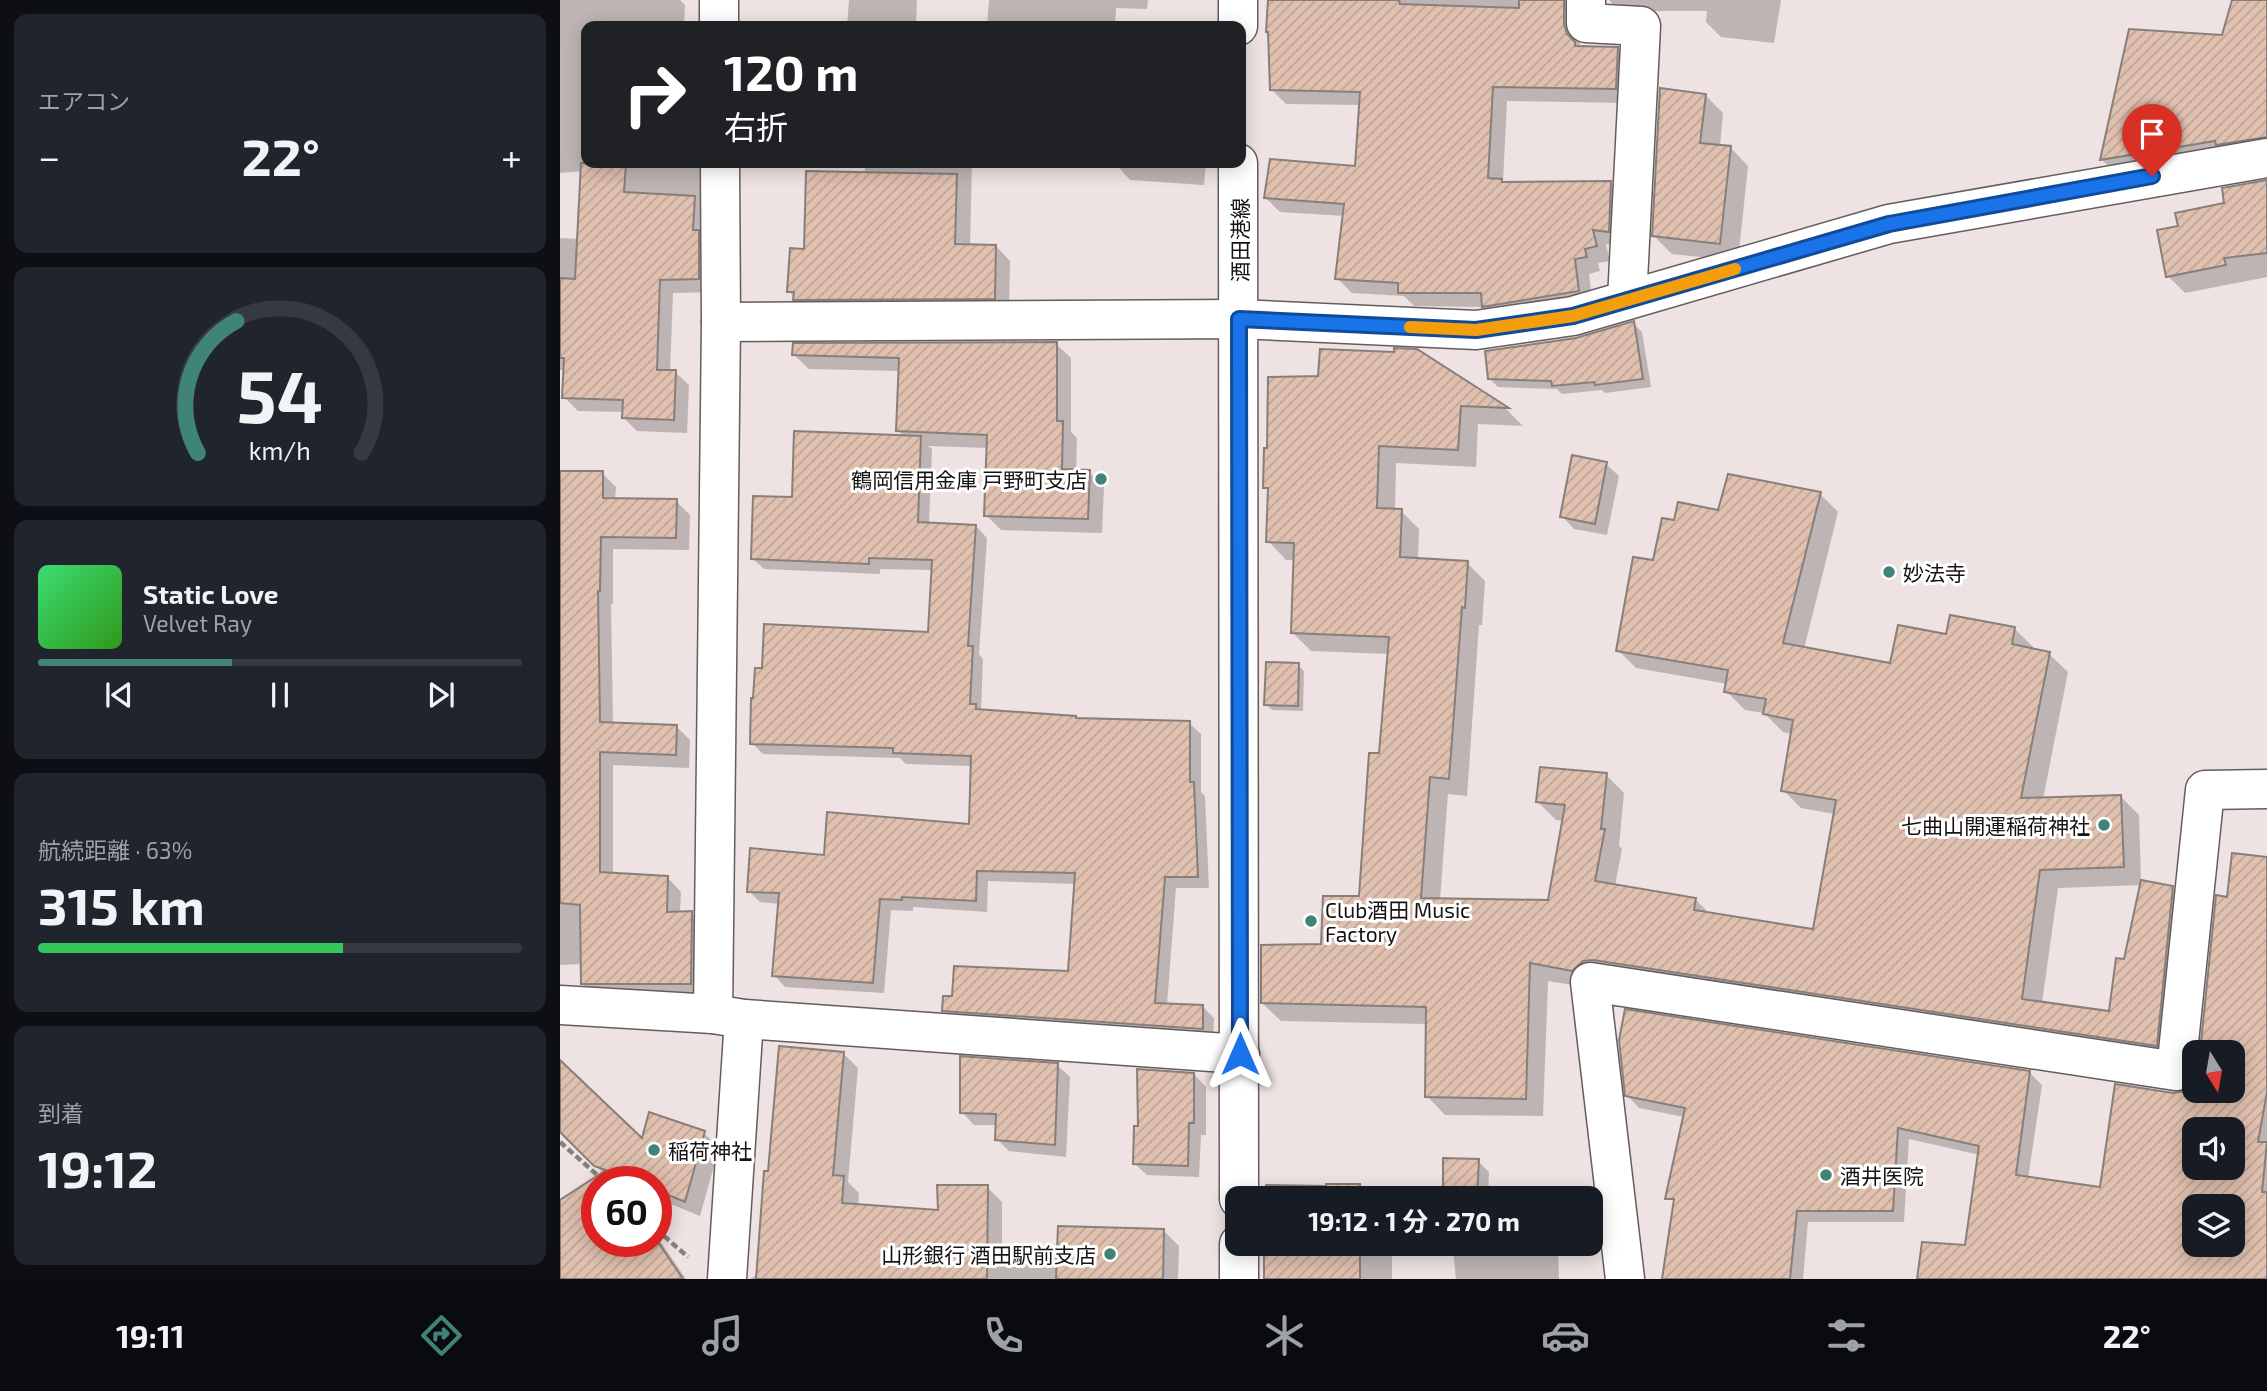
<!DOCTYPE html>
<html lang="ja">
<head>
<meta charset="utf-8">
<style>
  body { margin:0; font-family:"Exo 2","Noto Sans JP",sans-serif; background:#20242c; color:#f1f3f6; height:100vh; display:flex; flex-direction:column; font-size:26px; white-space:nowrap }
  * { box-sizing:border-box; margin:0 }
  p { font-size:23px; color:#9ea1a6 }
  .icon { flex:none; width:38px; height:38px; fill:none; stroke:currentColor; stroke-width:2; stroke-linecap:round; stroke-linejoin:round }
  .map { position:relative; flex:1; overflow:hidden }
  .panel { display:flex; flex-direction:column; gap:14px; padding:14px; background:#0d0f14; width:560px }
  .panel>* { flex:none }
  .banner { position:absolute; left:21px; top:21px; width:665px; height:147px; border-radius:14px; box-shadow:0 4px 18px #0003; background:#202124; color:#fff; overflow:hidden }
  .needle { width:46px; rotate:169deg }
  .controls { position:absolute; left:1622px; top:1040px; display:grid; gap:14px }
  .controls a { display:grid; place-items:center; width:63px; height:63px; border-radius:14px; background:#171b24; box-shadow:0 4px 18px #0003; font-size:35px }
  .speed { position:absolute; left:21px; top:1166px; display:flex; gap:14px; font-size:35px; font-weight:700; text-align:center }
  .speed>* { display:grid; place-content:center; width:91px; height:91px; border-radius:50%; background:#171b24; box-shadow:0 4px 18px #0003; line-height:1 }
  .speed .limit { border:10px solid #d22; background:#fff; color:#111 }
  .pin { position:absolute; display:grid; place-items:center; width:60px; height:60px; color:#fff; margin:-72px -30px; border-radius:50% 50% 50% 0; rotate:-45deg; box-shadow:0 0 7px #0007 }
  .pin .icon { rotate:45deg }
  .me { position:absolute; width:77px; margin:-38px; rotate:0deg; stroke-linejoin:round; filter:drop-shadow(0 0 5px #0008) }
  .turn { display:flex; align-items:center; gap:24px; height:147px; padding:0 28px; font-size:32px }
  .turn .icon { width:91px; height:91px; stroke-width:2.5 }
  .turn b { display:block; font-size:49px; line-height:60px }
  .big { font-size:52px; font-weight:700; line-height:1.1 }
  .panel .card { flex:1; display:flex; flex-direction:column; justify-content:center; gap:10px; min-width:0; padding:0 24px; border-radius:14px; background:#20242c }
  .panel .dial { align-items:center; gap:0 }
  .dial svg { height:182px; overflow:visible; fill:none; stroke:#363941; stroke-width:7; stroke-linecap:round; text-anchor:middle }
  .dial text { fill:#f1f3f6; stroke:none }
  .song { display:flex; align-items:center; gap:21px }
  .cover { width:84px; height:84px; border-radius:10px; background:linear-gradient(135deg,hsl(140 70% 55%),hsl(110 70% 35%)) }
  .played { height:7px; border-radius:4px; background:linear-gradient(90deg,#408479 40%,#363941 40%) }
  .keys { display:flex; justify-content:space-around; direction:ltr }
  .heat { display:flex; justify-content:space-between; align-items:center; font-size:38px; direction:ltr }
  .charge { height:10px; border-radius:5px; background:linear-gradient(90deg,#34c759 63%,#363941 0) }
  .trip { position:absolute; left:665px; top:1186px; width:378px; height:70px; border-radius:14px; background:#171b24; box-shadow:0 4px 18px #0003; font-weight:700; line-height:70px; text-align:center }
  .tabs { display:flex; height:112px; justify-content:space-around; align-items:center; background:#090b0e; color:#9ea1a6 }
  .tabs .icon { width:49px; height:49px }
  .tabs .current { color:#408479 }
  .tabs b { font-size:32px; color:#f1f3f6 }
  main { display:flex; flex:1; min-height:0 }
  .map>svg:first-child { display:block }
  .shadow { fill:#0003; fill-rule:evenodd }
  .building { fill:url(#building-hatch); stroke:#887f7b; stroke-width:2; fill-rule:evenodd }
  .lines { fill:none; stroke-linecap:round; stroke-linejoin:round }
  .minor-casing { stroke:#665c5d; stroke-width:41 }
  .major-casing { stroke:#665c5d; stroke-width:41 }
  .path { stroke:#877f7f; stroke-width:4.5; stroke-dasharray:7 3.5; stroke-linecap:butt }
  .minor { stroke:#fff; stroke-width:38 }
  .major { stroke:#fff; stroke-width:38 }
  .route-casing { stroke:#114b97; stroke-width:18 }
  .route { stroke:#1a73e8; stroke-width:12 }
  .slow { stroke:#f59e0b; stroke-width:12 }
  .poi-dot { fill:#408479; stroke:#fff; stroke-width:2.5 }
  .labels { text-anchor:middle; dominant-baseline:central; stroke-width:6; stroke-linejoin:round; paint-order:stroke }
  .street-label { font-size:21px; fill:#161212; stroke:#fff }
  .poi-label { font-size:21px; fill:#161212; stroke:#fff; text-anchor:start }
</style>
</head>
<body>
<main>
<section class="panel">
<div class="card"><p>エアコン</p>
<div class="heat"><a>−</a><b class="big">22°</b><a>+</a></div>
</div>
<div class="card dial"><svg viewBox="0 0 100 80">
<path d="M14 69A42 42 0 1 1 86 69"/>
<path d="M14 69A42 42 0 0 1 31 11" stroke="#408479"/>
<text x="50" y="56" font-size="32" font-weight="700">54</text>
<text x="50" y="72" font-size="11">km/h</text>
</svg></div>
<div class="card">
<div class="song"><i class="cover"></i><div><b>Static Love</b><p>Velvet Ray</p></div></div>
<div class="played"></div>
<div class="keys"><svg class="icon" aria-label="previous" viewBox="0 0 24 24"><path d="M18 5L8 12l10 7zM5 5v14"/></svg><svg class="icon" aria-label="pause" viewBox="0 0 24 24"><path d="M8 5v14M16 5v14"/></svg><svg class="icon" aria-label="next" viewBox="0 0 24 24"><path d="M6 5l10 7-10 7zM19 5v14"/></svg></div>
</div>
<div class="card"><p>航続距離 · 63%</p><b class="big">315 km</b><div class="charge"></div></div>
<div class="card"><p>到着</p><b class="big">19:12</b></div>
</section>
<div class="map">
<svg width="1707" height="1279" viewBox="0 0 1707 1279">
  <defs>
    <pattern id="building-hatch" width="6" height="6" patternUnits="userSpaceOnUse" patternTransform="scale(1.75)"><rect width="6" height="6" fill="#e0c0af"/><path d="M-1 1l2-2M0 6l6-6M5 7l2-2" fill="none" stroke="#bfa496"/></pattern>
  </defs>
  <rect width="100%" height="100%" fill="#eee2e2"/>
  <g class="shadow">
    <path d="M0 0H120L125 5 124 26H26V163H152L151 292 113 293 110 372H115L129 385 127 433 77 431 64 418V412L18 411 4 397 5 370H0V238L19 239 23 171 0 173Z"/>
    <path d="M289 0H357L356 26H287Z"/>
    <path d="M429 0H588L587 9 556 8 555 26H427Z"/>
    <path d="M709 0H1025L1018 16 1020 45 1057 48 1072 63 1070 103 947 101 943 182 1050 183 1065 198 1063 245 1046 244 1050 261 1038 263 1040 271 1029 274 1033 306 938 321 924 307 854 306 844 296 792 293 777 278 785 216 720 212 705 197 797 168 801 105 726 104 711 89Z"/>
    <path d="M1049 0H1221L1214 43 1161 37 1146 22 1147 11H1074L1064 16Z"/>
    <path d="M1674 0H1707V155L1559 176 1542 160 1663 37Z"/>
    <path d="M1145 95 1163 113 1160 146 1170 147 1188 166 1178 261 1112 254 1094 236Z"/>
    <path d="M305 163H412L410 246H436L450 261 449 313 250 314 235 299 229 291 245 251 305 174Z"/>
    <path d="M555 163H646L644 185 570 180Z"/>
    <path d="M1707 182V277L1625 293 1608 276 1620 227Z"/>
    <path d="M1073 323 1082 332 1091 387 1045 393 1042 390 1002 394 997 389 938 387 929 378 1017 339Z"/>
    <path d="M496 344 511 358V432L517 438 516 472H529L544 487 542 533 441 530 426 515 428 448 368 446 372 449 369 524 416 526 427 538 419 654 423 659 421 711 516 717 518 720 629 723 641 734V792L645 796 649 888H616L607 1005 642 1006 654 1018 653 1040 396 1022 384 1010 510 972 516 884 428 881 427 912 353 907V911L331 910 324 993 225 987 214 975 220 904 200 902 189 891 266 857 411 826 412 766 346 764 340 758 203 754 192 743 369 634 373 570 320 569V574L204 569 192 558 233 499 345 437 338 430 340 371 249 369 234 355Z"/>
    <path d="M857 351 947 410 963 426 918 424 916 467 836 463 835 511H841L859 529 858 560 907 563 925 581 922 625H919L907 796 888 794 880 900 989 902 1004 821 996 820 978 802 1046 775 1064 793 1059 846 1062 849 1055 886 1135 899 1150 914 1254 931 1275 814 1241 808 1223 790 1232 734 1223 732 1204 713 1185 710 1166 691 1168 684 1076 668 1058 650 1095 563 1116 522 1260 494 1278 512 1244 649 1332 665 1388 636 1455 629 1473 647 1472 650 1489 654 1508 672 1483 799 1561 797 1579 815 1581 882 1612 888 1631 906 1614 1063 1031 988 988 981 983 1116 885 1115 867 1096V1024L721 1021 702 1003 762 946 800 898 821 755 829 654 751 651 732 632 735 560H726L708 541 710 492 705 487 760 378 836 354ZM1582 885 1565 961 1550 1013 1482 1003 1498 888Z"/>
    <path d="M1046 464 1059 476 1047 535 1014 529 1002 516Z"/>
    <path d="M0 473H42L56 487 55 500 116 501 130 515 129 550 53 549V604H51L53 724 116 726 130 740 129 768 53 765V875L108 878 121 892 120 913H132L145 927 144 997H36L23 984 22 964 0 965Z"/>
    <path d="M738 665 744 671 743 711 712 710 706 704Z"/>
    <path d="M1707 858V1279H1359L1407 1247 1420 1155 1349 1139 1344 1222H1248L1243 1279H1104L1124 1117 1079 1108 1067 1095 1470 1073 1482 1085 1468 1179 1541 1189 1613 1094 1626 1093 1634 1085V1090H1673L1668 899ZM1634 1129H1673V1167H1634ZM1634 1206H1673V1244H1634Z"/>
    <path d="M283 1053 298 1068 288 1182 299 1193 298 1206 380 1212 427 1187 442 1202V1251H499L604 1231 619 1246 618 1279H190L198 1274 210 1173Z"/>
    <path d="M497 1065 510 1077 506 1157 449 1151 437 1139 438 1125H414L402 1112Z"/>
    <path d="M634 1074 646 1087V1135H641L639 1177 587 1175 574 1163Z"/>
    <path d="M0 1088 83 1141 144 1133 159 1148 140 1216 96 1198V1181H37V1241H96V1235L126 1279H0V1202L44 1174 0 1130Z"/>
    <path d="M918 1161 929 1172 928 1199H707L708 1187 885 1186Z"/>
    <path d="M707 1244H1001V1249H998L999 1279H896L893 1249H832V1279H706Z"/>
  </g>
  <g class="building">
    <path d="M708 0H839L840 4 959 8V0H1004V24L1007 34 1015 42V46L1058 47 1056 89 933 87 928 178 942 179V182L1051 181 1049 232 1033 230 1037 246 1025 249 1027 257 1015 259 1019 291 922 307 921 293H838V283L775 279 784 204 704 198 710 159 795 166 800 92 710 90 708 32H706Z"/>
    <path d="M1672 0H1707V137L1656 145 1655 141 1540 160 1569 29 1662 35Z"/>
    <path d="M1100 88 1146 94 1140 143 1171 146 1160 244 1092 236Z"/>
    <path d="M21 163H66L64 192 135 196 133 230H139V279L100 280 97 370H116L114 420 62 418 63 400 2 398 4 358H0V278L15 279Z"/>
    <path d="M246 171 397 174 395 244 436 245 435 299 233 300 234 292H227L230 248 244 249Z"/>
    <path d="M1707 180V253L1664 258 1666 265 1606 277 1597 230 1618 226 1615 213 1664 203 1662 188Z"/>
    <path d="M1074 321 1083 379 1035 385 1034 382 992 386 991 381 928 379 925 351 1016 338Z"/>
    <path d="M497 342V421H503L502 469 530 470 528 519 424 516 427 435 336 431 339 358 232 355 233 343Z"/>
    <path d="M834 348 857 349 949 408 901 406 898 450 819 446 817 508 842 509 840 557 908 561 905 608 902 607 889 779 870 777 861 898 988 900 1005 805 976 802 980 767 1047 773 1041 829H1045L1035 881 1136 898 1134 910 1253 929 1276 800 1221 791 1233 720 1203 714 1206 699 1164 692 1168 670 1056 651 1073 557 1093 560 1102 518 1114 520 1118 502 1158 510 1168 474 1261 492 1223 643 1330 663 1338 625 1386 634 1390 615 1455 627 1452 644 1490 652 1461 798 1561 795 1564 867 1480 870 1462 999 1549 1011 1556 958 1564 959 1581 880 1613 886 1597 1046 1033 960 1023 961 1012 971 970 963 966 1099 865 1097 866 1007 701 1003V945L761 944 763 896H799L809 753H819L829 637 731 633 734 543 706 542 708 488H703L704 448H707L708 377 758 376 760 349 834 352Z"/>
    <path d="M234 431 361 436 358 522 416 525 408 646H413L410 704H416V709L516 716V718L630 721V782H634L638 877H605L595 1003 643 1005V1029L382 1011 383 996H392L394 966 508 971 515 873 417 871 416 901 342 897V900L320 899 313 983 212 976 219 893 187 892 190 848 264 855 267 812 409 824 411 756 333 753V748L190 744 191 698H193L195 668H202L204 624 368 632 372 560 309 558V564L191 559 193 496 232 497Z"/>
    <path d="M1012 455 1047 462 1035 524 1000 517Z"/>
    <path d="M0 471H43V498L117 499 116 538 41 537 40 591H38L40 722 117 725 116 755 40 752V872L108 876 107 912 132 911 131 984H21L20 905 0 903Z"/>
    <path d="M706 662 739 663 738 706 704 705Z"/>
    <path d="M1672 853 1707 857V1092L1698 1142H1707L1702 1192H1707V1279H1357L1362 1242 1405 1245 1419 1146 1338 1128 1333 1211H1237L1230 1279H1102L1114 1199H1105L1125 1108 1065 1096 1059 1040 1065 1009 1470 1071 1456 1175 1540 1187 1555 1084 1613 1093 1625 1091 1634 1082V1090H1673V1052H1640L1656 895 1667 897ZM1634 1129H1673V1167H1634ZM1634 1206H1673V1244H1634Z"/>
    <path d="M219 1046 284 1052 273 1175 284 1176 282 1203 378 1210 377 1185H428L427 1279H196L204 1171H208Z"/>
    <path d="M400 1056 498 1063 495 1145 435 1140 436 1114 400 1113Z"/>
    <path d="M0 1060 82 1138 89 1112 145 1131 125 1202 96 1190V1181H74L51 1172 57 1181H37V1241L96 1239 123 1279H0V1200L46 1170 34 1166 0 1132Z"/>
    <path d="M577 1069 634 1073V1123H629L628 1166 573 1164 574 1126H578Z"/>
    <path d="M883 1158 919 1159 917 1199H883Z"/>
    <path d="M766 1184H800V1199H706V1185L766 1186Z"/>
    <path d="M498 1226 604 1229 603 1279H496Z"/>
    <rect x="704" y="1244" width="96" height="35"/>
  </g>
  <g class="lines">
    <defs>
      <g id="minor">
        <path d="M159 0V26"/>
        <path d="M1026 0V23L1081 26 1067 300"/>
        <path d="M161 322 679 319 916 330 1013 316 1329 224 1707 158"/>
        <path d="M0 1005 153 1014 184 1019 680 1054"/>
        <path d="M153 1014 161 322 160 163"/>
        <path d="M167 1279 184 1019"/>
        <path d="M1065 1279 1030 982 1616 1071 1645 790 1707 789"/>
      </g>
      <g id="major">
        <path d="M678 0V26"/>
        <path d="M678 163 679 1199"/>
        <path d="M679 1279V1244"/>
      </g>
    </defs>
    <use href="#minor" class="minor-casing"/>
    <use href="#major" class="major-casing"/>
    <g class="path">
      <path d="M0 1142 44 1181"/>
      <path d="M96 1229 128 1257"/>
    </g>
    <use href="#minor" class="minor"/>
    <use href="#major" class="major"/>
  </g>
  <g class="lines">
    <defs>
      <path id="route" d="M680 1054 679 319 916 330 1013 316 1329 224 1592 176"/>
    </defs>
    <use href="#route" class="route-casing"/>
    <use href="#route" class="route"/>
    <path class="slow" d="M850 327 916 330 1013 316 1175 269"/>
  </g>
  <g class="poi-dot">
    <circle cx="541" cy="479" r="7"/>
    <circle cx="1329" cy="572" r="7"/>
    <circle cx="1544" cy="825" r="7"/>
    <circle cx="751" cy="921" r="7"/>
    <circle cx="94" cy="1150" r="7"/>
    <circle cx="1266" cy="1175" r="7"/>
    <circle cx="550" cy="1254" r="7"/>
  </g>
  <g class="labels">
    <g class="street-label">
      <text transform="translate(679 240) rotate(-90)">酒田港線</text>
    </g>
    <g class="poi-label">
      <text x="527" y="479" text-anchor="end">鶴岡信用金庫 戸野町支店</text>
      <text x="1343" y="572">妙法寺</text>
      <text x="1530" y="825" text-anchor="end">七曲山開運稲荷神社</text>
      <text x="765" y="909">Club酒田 Music<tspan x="765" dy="24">Factory</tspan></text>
      <text x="108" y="1150">稲荷神社</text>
      <text x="1280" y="1175">酒井医院</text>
      <text x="536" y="1254" text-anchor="end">山形銀行 酒田駅前支店</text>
    </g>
  </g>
</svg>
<div class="controls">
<a><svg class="needle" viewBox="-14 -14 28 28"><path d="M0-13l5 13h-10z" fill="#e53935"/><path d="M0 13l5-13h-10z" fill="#9ea1a6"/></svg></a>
<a><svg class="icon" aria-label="sound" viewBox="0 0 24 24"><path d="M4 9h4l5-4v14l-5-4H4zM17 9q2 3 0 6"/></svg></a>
<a><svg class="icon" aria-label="layers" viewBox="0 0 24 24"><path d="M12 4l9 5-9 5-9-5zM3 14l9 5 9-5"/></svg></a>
</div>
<div class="speed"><div class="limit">60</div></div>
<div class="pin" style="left:1592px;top:176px;background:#d93025"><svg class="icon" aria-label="arrive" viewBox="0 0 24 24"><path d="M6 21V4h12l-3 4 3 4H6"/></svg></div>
<svg class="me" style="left:680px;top:1054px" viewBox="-20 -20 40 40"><path d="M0-17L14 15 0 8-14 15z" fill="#1a73e8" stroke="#fff" stroke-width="4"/></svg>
<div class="trip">19:12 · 1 分 · 270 m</div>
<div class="banner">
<div class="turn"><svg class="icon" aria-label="right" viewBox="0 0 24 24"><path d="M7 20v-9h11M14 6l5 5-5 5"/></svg><div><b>120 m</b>右折</div></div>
</div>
</div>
</main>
<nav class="tabs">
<b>19:11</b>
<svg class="icon current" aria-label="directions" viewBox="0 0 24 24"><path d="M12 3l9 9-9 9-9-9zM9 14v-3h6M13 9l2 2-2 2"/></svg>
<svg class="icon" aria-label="music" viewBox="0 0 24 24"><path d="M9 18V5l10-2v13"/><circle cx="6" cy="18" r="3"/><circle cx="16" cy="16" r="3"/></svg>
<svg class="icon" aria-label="phone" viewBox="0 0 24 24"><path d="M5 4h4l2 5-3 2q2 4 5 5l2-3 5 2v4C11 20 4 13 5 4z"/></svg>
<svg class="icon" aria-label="climate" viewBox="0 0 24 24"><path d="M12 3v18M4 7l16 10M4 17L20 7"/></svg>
<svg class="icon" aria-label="car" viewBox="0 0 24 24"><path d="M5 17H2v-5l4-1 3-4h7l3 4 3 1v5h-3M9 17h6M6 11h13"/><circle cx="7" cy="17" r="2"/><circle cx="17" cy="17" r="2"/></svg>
<svg class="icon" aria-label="filters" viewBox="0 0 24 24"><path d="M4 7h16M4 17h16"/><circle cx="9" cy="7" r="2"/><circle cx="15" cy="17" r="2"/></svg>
<b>22°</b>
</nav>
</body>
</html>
